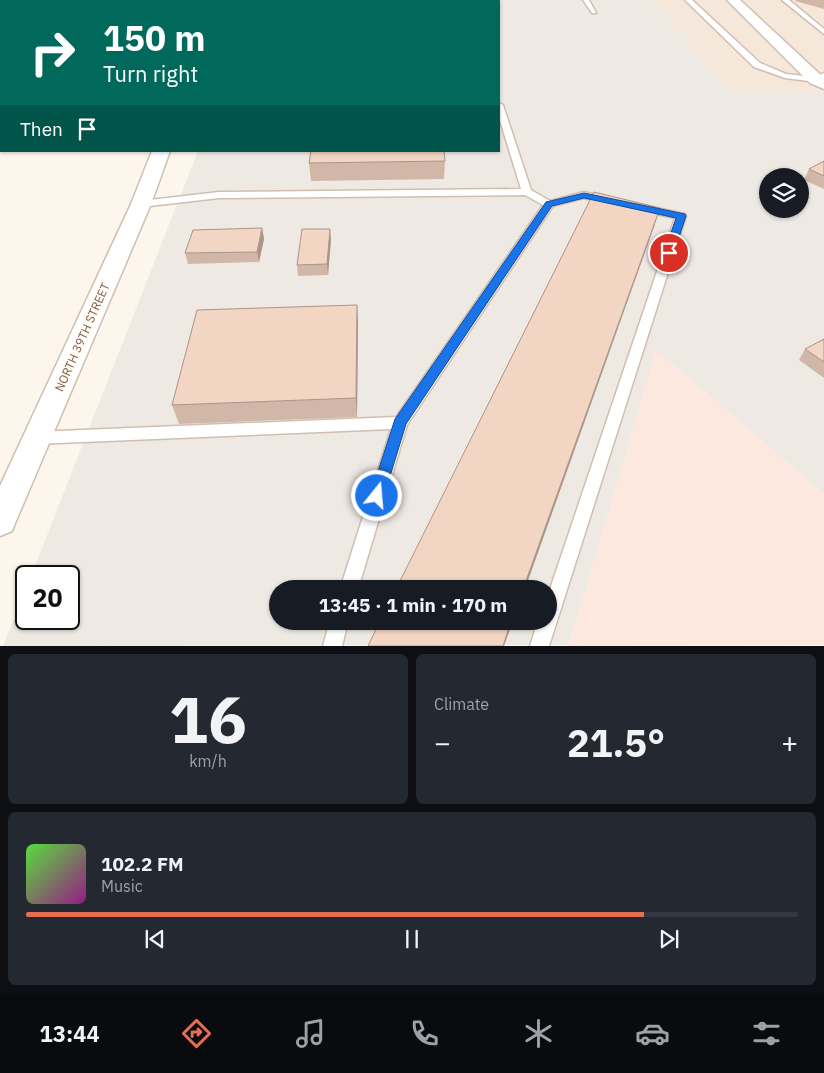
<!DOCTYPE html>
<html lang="en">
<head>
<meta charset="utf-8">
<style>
  body { margin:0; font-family:"IBM Plex Sans",sans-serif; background:#242831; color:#f1f3f6; height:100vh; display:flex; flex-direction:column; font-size:19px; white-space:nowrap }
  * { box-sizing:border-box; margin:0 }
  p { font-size:16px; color:#9ea1a6 }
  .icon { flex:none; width:28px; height:28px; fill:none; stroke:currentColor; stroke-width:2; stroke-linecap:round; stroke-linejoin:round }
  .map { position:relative; height:646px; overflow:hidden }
  .panel { display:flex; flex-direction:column; gap:8px; padding:8px; background:#0d0f14; flex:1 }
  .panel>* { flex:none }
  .hud { position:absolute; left:0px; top:0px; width:500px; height:152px; box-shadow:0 1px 4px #0004; background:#00695c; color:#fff; overflow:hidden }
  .tools { position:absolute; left:759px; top:168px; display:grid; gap:10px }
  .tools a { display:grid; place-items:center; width:50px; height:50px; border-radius:50%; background:#171b24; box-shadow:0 1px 4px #0004; font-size:25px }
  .speed { position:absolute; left:15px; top:565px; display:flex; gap:10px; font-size:25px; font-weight:700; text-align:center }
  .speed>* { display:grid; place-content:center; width:65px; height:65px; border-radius:50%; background:#171b24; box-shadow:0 1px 4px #0004; line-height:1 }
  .speed .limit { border:2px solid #111; border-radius:8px; background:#fff; color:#111 }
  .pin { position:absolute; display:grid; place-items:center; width:42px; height:42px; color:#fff; margin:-21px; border:2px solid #fff; border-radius:50%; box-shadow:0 1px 5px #0007 }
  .me { position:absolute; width:55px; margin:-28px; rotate:17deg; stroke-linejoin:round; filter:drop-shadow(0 0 4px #0008) }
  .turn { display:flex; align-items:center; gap:18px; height:105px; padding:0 20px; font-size:22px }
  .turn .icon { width:65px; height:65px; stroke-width:2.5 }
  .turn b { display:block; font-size:35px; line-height:42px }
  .then { display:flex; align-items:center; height:48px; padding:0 20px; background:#0003; gap:10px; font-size:19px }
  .big { font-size:38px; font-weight:700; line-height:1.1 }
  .panel .widget { flex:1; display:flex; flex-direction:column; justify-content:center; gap:8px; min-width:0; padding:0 18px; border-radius:8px; background:#242831 }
  .panel .dial { align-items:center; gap:0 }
  .dial b { font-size:65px; line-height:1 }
  .song { display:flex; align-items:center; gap:15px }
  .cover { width:60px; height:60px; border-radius:8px; background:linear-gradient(135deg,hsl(110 70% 55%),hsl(310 70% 35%)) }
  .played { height:5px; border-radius:2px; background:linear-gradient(90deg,#e76f51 80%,#363941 80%) }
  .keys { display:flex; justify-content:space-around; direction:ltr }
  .heat { display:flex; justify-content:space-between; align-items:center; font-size:28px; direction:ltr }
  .panel .tiles { flex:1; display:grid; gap:8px; grid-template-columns:1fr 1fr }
  .widget:last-child { grid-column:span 2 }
  .trip { position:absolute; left:269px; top:580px; width:288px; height:50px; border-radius:25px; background:#171b24; box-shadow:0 1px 4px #0004; font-weight:700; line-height:50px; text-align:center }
  .menu { display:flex; height:80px; justify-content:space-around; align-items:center; background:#090b0e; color:#9ea1a6 }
  .menu .icon { width:35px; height:35px }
  .menu .active { color:#e76f51 }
  .menu b { font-size:22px; color:#f1f3f6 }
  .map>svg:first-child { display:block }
  .residential { fill:#f5e8da }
  .commercial { fill:#fde8e0 }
  .industrial { fill:#efe9e4; fill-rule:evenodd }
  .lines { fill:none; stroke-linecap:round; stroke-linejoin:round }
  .lane-casing { stroke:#d1beb0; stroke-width:3 }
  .street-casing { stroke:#d1beb0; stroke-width:3 }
  .lane { fill:#fff; fill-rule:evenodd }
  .street { fill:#fff; fill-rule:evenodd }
  .wall { fill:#d1b7a8 }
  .shaded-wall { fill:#aa9588 }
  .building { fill:#f3d5c3; stroke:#aa9588 }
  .route { fill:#1a73e8; stroke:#114b97 }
  .labels { text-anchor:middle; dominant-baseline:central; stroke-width:4; stroke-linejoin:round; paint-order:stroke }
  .street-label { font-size:12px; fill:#7a5c4d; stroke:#fffaf3 }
</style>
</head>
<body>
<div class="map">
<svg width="824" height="646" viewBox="0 0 824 646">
  <rect width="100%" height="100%" fill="#fdf6ec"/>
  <g class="residential">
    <path d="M0 0H361L1 1 0 54Z"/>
    <path d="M652 0H824V91L731 92Z"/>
  </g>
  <path class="commercial" d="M655 349 824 494V645L569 646Z"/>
  <path class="industrial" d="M361 0H652L731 92 824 91V494L656 350 569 645 3 646 26 588V619H69V576H31L198 151H499V1ZM768 176H800V209H768ZM278 589H548V621H278Z"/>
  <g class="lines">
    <defs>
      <g id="lane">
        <rect x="383" y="0" width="6" height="1"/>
        <path d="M471 0H477L478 1H472Z"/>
        <path d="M583 0H589L596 13H592Z"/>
        <path d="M685 0H692L760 63 786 74 815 77 824 73V78L816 82 785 78 754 67Z"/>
        <path d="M782 0H789L824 29V34Z"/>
        <path d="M499 103 503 105 531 190 550 201 584 192 612 199 613 201 608 204 584 198 553 206 407 425 358 589H340L391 429 35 444 30 442 28 438 30 434 35 432 396 417 543 205 525 195 219 198 141 207 136 204 141 201 219 192 521 189 499 117Z"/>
        <path d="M642 205 685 214 686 216 549 646H530L538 621H548V595L675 218 638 210 637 208Z"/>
        <path d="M330 621H348L342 646H323Z"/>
      </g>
      <g id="street">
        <path d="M727 0H740L824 78V89L810 83Z"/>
        <path d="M152 151H170L151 204 16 521 12 531 0 536V486L131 204Z"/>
      </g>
    </defs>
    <use href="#lane" class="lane-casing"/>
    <use href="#street" class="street-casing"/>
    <use href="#lane" class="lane"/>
    <use href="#street" class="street"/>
  </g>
  <g class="wall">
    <path d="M0 0 1 1V27H0Z"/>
    <path d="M796 0H824V9L795 1Z"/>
    <path d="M445 161 444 179 311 181 309 163Z"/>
    <path d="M824 161V189L804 180 809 169Z"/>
    <path d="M262 228 264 239 259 262 188 264 185 253Z"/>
    <path d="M331 239 328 275 298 276 297 265Z"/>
    <path d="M357 305 358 324 357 417 179 424 172 405Z"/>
    <path d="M824 339V378L799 360 805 349Z"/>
  </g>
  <g class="shaded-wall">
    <path d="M37 0H46L45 1H36Z"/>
    <path d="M157 0H165L164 1H157Z"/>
    <path d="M660 208 654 227 525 589H523Z"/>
    <path d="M262 228 264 239 259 262 257 252Z"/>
    <path d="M330 229 331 239 328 275 327 264Z"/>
    <path d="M357 305 358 324 357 417 356 398Z"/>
    <path d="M511 621H513L504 646H503Z"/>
  </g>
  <g class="building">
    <path d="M0 0H37L36 1H1V20H0Z"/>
    <path d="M108 0H157V1H107Z"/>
    <rect x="256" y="0" width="25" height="1"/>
    <path d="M403 0H456L403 1Z"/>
    <path d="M311 151H444L445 161 309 163Z"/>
    <path d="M824 161V176L809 169Z"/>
    <path d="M594 192 660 208 523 589H396Z"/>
    <path d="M262 228 257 252 185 253 193 230Z"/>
    <path d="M302 229H330L327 264 297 265Z"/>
    <path d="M357 305 356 398 172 405 197 310Z"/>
    <path d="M824 339V362L805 349Z"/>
    <path d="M380 621H511L503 646H368Z"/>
  </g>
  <path class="route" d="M584 193 685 214 686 216 673 255 669 256 664 253 676 218 584 198 552 206 406 424 384 496 382 501 377 503 372 501 370 496 395 419 546 202Z"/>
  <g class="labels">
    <g class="street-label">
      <text transform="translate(82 337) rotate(-66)">NORTH 39TH STREET</text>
    </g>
  </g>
</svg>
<div class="tools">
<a><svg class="icon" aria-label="layers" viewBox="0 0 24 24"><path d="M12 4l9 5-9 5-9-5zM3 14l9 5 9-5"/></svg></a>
</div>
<div class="speed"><div class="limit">20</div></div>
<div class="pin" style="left:669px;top:253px;background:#d93025"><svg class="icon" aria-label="arrive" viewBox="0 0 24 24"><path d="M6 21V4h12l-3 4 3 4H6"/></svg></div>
<svg class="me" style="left:377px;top:496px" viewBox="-20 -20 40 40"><circle r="17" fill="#1a73e8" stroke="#fff" stroke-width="3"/><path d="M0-11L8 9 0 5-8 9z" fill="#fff"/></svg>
<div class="trip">13:45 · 1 min · 170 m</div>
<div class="hud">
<div class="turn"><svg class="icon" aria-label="right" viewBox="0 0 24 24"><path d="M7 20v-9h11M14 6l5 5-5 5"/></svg><div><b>150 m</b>Turn right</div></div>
<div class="then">Then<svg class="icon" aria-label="arrive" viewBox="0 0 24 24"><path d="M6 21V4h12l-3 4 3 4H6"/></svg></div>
</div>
</div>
<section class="panel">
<div class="tiles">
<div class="widget dial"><b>16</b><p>km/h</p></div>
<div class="widget"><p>Climate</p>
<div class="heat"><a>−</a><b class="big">21.5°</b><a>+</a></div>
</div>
<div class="widget">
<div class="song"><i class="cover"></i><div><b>102.2 FM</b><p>Music</p></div></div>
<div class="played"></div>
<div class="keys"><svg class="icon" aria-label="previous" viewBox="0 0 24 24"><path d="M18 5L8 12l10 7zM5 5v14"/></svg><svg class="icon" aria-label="pause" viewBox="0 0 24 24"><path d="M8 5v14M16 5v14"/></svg><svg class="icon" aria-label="next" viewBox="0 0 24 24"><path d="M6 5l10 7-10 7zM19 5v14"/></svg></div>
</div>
</div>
</section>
<nav class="menu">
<b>13:44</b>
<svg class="icon active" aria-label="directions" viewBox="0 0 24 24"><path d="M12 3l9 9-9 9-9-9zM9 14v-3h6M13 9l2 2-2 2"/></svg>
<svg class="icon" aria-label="music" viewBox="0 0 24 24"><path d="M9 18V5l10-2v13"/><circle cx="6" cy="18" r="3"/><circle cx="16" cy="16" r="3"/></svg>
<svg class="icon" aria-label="phone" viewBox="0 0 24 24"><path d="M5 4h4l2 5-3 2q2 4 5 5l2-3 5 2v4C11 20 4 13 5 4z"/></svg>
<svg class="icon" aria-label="climate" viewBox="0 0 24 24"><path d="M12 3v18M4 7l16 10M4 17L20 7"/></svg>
<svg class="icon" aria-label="car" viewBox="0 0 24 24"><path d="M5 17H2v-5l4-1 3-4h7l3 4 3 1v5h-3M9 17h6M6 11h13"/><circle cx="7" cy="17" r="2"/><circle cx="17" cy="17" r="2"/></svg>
<svg class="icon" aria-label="filters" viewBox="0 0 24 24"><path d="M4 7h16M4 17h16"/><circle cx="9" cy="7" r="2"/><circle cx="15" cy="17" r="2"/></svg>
</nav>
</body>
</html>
